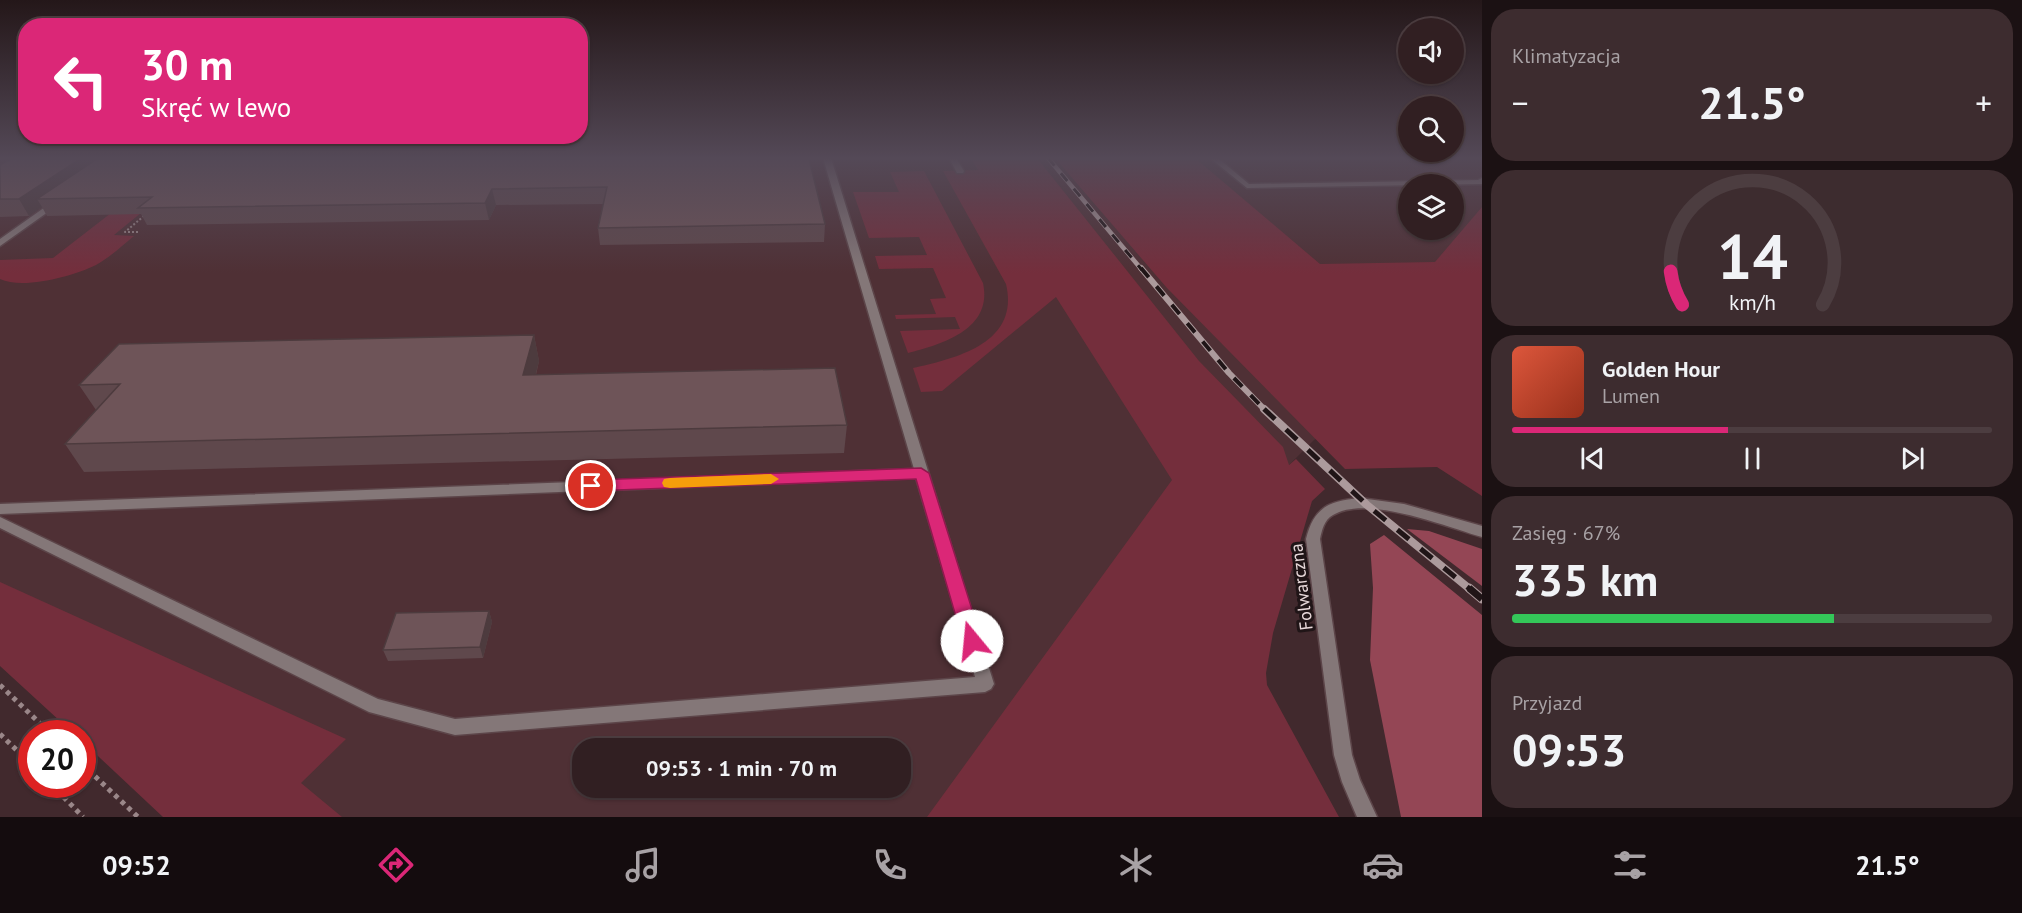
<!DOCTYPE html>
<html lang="pl">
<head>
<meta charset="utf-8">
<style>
  body { margin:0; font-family:"PT Sans",sans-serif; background:#3d2c2f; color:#f1f3f6; height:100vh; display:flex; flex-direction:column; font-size:22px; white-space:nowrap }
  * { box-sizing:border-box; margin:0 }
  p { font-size:20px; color:#a8a2a5 }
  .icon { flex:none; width:33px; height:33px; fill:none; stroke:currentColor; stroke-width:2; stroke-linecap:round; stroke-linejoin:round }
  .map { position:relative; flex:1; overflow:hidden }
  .sheet { display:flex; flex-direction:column; gap:9px; padding:9px; background:#1b1113; width:540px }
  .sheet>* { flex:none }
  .top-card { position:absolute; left:18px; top:18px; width:570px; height:126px; border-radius:24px; box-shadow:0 2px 4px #0004,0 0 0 2px #4c3d40; background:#db2777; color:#fff; overflow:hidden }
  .tools { position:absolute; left:1398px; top:18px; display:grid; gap:12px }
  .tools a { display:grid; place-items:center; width:66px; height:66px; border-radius:50%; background:#311f22; box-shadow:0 2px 4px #0004,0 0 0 2px #4c3d40; font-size:30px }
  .speed { position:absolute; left:18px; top:720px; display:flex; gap:12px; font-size:30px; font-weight:700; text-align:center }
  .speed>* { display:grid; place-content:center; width:78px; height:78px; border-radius:50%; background:#311f22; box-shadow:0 2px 4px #0004,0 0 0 2px #4c3d40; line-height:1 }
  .speed .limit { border:9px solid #d22; background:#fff; color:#111 }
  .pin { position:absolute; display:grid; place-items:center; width:51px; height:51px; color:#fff; margin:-26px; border:3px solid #fff; border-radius:50%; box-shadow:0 2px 6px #0007 }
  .me { position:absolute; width:66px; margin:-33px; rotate:343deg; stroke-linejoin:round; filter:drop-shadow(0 0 4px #0008) }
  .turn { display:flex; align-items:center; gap:21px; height:126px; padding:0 24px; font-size:27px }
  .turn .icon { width:78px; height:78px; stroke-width:2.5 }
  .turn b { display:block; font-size:42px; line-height:51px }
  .big { font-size:45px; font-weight:600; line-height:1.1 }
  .sheet .tile { flex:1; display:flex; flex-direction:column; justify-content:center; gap:9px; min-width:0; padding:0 21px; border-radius:24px; background:#3d2c2f }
  .sheet .dial { align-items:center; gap:0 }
  .dial svg { height:156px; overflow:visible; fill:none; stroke:#4c3d40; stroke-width:7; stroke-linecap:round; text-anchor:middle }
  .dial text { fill:#f1f3f6; stroke:none }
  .song { display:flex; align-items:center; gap:18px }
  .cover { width:72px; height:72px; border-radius:9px; background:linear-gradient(135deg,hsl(10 70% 55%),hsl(10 70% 35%)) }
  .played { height:6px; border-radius:3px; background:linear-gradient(90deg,#db2777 45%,#4c3d40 45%) }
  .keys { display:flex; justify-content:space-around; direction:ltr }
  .heat { display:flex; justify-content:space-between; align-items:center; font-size:33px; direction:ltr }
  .charge { height:9px; border-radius:4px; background:linear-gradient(90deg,#34c759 67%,#4c3d40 0) }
  .trip { position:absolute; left:572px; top:738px; width:339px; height:60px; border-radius:24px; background:#311f22; box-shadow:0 2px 4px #0004,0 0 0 2px #4c3d40; font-weight:600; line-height:60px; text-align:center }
  .tab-bar { display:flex; height:96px; justify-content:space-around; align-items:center; background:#140c0e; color:#a8a2a5 }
  .tab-bar .icon { width:42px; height:42px }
  .tab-bar .selected { color:#db2777 }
  .tab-bar b { font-size:27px; color:#f1f3f6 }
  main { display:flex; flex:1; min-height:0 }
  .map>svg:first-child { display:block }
  .built { fill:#4f3035; fill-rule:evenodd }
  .green { fill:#742e3c }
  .forest { fill:#944655 }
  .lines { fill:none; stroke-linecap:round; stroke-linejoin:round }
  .service-casing { stroke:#5c4549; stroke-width:3 }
  .minor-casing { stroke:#5c4549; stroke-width:3 }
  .path-far1 { stroke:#9a8789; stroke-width:2; stroke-dasharray:2 2; stroke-linecap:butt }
  .path { stroke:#9a8789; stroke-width:5; stroke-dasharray:4.5 4.5; stroke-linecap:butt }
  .service { fill:#847778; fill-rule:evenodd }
  .minor { fill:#847778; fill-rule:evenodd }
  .rail-far3-casing { stroke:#ac9a9c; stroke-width:4.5 }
  .rail-far2-casing { stroke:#ac9a9c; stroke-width:6 }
  .rail-far1-casing { stroke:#ac9a9c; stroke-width:8 }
  .rail-casing { stroke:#ac9a9c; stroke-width:9 }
  .rail-far3 { stroke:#201517; stroke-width:3; stroke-dasharray:10; stroke-linecap:butt }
  .rail-far2 { stroke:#201517; stroke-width:4; stroke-dasharray:12; stroke-linecap:butt }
  .rail-far1 { stroke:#201517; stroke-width:5; stroke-dasharray:15; stroke-linecap:butt }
  .rail { stroke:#201517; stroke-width:7; stroke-dasharray:20; stroke-linecap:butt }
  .wall { fill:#5f484c }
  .shaded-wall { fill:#4d3b3e }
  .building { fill:#6e5458; stroke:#4d3b3e; stroke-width:1.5 }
  .route { fill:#db2777; stroke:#8e194d; stroke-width:1.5 }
  .slow { fill:#f59e0b }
  .labels { text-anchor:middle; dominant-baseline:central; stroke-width:6; stroke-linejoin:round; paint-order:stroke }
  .near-street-label { font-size:18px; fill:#e7d8d9; stroke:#201517 }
</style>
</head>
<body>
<main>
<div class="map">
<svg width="1482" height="817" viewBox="0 0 1482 817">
  <rect width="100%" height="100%" fill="#41292d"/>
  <path class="built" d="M1482 158V360L1314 440 1289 465 1043 817H207L0 628V159ZM1408 184H1454V230H1408ZM582 748H900V788H582Z"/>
  <g class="green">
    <path d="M182 158H208L114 235 134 236C122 246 110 257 96 265 74 276 23 290 0 279V260L53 258Z"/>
    <path d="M971 158H1037L1199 361 1283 447 1289 465 1296 459 1325 489 1312 501 1273 633 1266 673 1267 685 1339 817H927L1172 480 1056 297 942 391 921 392 913 368C957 358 1020 343 1006 284L943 171 978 170Z"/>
    <path d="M1195 158 1320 264 1435 262 1482 207V496L1437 467 1345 469 1167 288 1055 158Z"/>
    <path d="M924 171 983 283C993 329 943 344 908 353L900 331 960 329 955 317 896 319 895 315 936 314 930 299 946 298 933 268 879 269 875 256 927 255 919 237 869 238 853 192H899L890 172Z"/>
    <path d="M0 582 346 739 301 783 342 817H163L83 742 82 734 73 733 0 666Z"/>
  </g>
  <g class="forest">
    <path d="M1407 529 1429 531 1482 549V586Z"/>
    <path d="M1384 535 1482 615V817H1401L1370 660 1373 588 1370 544Z"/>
  </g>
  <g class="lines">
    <defs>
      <g id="service">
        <path d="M823 158H831L994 684 991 689 985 692 455 735 369 712 0 528V517L378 699 455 719 975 677 916 478 0 514V504L914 469Z"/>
        <path d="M949 158H956L964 171 963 173H957Z"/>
        <path d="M1210 158H1218L1249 184 1478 180 1482 178V184L1247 188Z"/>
        <path d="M55 200 62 202 0 246V239Z"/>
      </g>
      <path id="minor" d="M1360 498 1404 504 1482 526V537C1447 527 1366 494 1333 515 1324 520 1322 530 1320 539L1352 755 1360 780 1377 817H1357L1342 782 1334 755 1306 539C1314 507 1329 501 1360 498Z"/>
    </defs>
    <use href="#service" class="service-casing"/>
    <use href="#minor" class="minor-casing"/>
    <path class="path-far1" d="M138 232H125L145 215"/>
    <g class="path">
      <path d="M0 685 51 734"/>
      <path d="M0 734 32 765"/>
      <path d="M82 764 138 817"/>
      <path d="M51 784 83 817"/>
    </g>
    <use href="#service" class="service"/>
    <use href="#minor" class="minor"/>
    <defs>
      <path id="rail-far3" d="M1048 158 1142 270"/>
      <path id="rail-far2" d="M1141 268 1229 373 1266 411"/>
      <path id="rail-far1" d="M1264 409 1367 505 1471 590"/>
      <path id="rail" d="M1469 588 1482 599"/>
    </defs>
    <use href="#rail-far3" class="rail-far3-casing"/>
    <use href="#rail-far2" class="rail-far2-casing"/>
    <use href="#rail-far1" class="rail-far1-casing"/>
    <use href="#rail" class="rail-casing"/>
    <use href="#rail-far3" class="rail-far3"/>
    <use href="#rail-far2" class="rail-far2"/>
    <use href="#rail-far1" class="rail-far1"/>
    <use href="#rail" class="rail"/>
  </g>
  <g class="wall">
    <path d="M809 159 825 224 824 242 600 245 598 228 604 204 496 205 489 220 147 225 141 214 47 216 42 207 29 216 0 217V165Z"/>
    <path d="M534 335 539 361 536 375 847 425 844 453 84 472 65 444 96 410 79 385Z"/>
    <path d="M489 611 492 622 483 658 388 661 383 650Z"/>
  </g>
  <g class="shaded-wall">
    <path d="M80 159H111L37 199 42 207 29 216 19 199Z"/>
    <path d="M492 189 496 205 489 220 485 203Z"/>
    <path d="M534 335 539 361 529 401 523 375Z"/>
    <path d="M489 611 492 622 483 658 480 647Z"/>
  </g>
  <g class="building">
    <path d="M11 159H80L19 199H0V165Z"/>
    <path d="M97 159H809L825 224 598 228 607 187 492 189 485 203 138 208 152 197 37 199Z"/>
    <path d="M534 335 523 375 835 368 847 425 65 444 120 384 79 385 119 344Z"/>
    <path d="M489 611 480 647 383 650 396 613Z"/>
  </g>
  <linearGradient id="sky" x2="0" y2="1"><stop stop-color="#241719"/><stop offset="0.58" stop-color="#544957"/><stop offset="1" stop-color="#544957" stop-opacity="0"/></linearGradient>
  <rect width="1482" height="273" fill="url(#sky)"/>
  <path class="route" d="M921 468 929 473 982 641 979 647 972 649 966 647 963 641 916 479 591 491 585 490 583 486 585 482 591 480Z"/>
  <path class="slow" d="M771 474 779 479 771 484 670 488 664 487 662 483 664 479 670 478Z"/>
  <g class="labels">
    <g class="near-street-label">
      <text transform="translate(1301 587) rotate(-97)">Folwarczna</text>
    </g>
  </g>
</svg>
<div class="tools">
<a><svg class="icon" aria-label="sound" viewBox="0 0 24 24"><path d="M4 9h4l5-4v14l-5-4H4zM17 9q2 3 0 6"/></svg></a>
<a><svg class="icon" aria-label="search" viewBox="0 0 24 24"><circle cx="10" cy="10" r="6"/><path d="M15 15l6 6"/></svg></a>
<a><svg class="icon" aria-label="layers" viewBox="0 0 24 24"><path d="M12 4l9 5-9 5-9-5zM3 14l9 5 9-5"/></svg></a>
</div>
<div class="speed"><div class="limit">20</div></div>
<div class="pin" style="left:591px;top:486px;background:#d93025"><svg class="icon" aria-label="arrive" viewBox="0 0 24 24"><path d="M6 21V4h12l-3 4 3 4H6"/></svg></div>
<svg class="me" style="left:972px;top:641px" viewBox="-20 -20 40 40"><circle r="19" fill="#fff"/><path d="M0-13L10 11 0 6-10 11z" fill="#db2777"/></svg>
<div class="trip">09:53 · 1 min · 70 m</div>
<div class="top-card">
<div class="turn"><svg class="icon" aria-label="left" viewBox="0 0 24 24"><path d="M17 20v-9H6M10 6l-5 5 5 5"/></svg><div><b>30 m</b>Skręć w lewo</div></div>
</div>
</div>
<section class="sheet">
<div class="tile"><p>Klimatyzacja</p>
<div class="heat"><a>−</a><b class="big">21.5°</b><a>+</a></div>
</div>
<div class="tile dial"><svg viewBox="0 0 100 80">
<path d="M14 69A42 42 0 1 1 86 69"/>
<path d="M14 69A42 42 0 0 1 8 52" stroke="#db2777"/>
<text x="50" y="56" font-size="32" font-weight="700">14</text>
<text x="50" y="72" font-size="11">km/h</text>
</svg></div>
<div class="tile">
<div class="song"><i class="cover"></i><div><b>Golden Hour</b><p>Lumen</p></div></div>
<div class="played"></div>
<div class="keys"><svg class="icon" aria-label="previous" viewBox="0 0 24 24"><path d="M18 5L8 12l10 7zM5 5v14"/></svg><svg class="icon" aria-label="pause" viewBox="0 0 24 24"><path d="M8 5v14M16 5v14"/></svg><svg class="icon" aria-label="next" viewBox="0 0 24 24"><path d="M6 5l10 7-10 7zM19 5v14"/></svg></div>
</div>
<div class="tile"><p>Zasięg · 67%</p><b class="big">335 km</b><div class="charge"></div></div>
<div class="tile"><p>Przyjazd</p><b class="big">09:53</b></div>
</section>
</main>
<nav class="tab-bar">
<b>09:52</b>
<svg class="icon selected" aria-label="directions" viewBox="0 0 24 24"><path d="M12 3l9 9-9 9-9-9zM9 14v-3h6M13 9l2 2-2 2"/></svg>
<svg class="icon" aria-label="music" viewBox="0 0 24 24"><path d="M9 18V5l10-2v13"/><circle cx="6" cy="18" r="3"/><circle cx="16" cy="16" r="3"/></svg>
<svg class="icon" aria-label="phone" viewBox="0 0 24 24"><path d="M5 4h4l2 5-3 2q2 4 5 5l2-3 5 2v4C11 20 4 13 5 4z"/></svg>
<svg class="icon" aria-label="climate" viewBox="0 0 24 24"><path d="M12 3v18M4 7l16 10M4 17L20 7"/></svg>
<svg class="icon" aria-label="car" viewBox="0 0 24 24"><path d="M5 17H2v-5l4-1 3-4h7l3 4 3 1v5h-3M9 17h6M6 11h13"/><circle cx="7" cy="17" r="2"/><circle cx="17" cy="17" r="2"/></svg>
<svg class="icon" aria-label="filters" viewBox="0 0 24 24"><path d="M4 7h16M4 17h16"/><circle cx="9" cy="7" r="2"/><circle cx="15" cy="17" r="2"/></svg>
<b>21.5°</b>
</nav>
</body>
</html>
